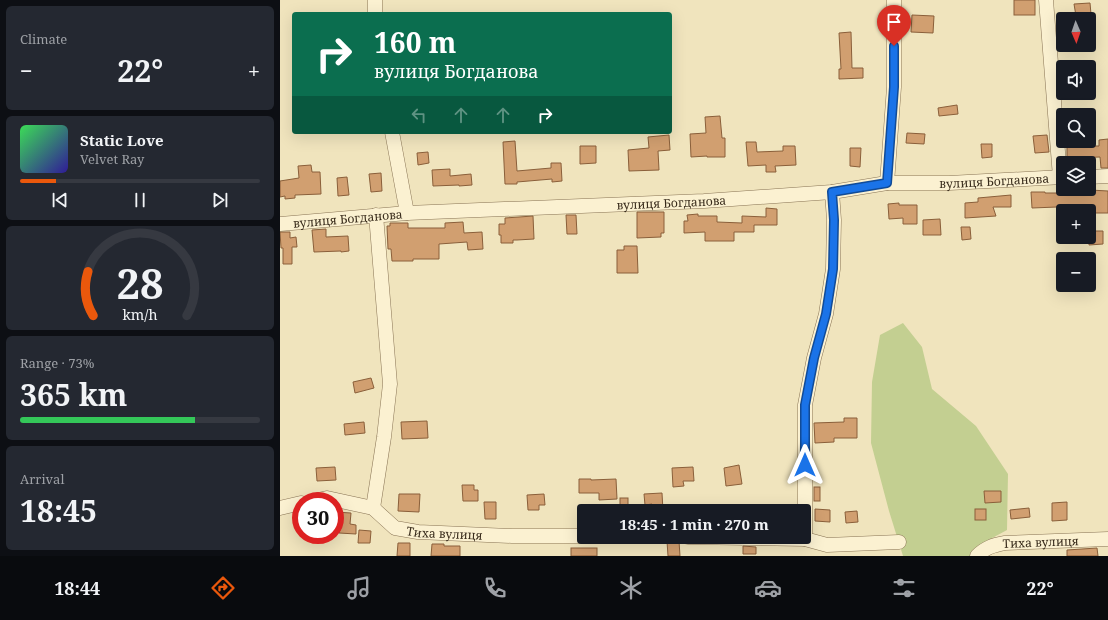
<!DOCTYPE html>
<html lang="en">
<head>
<meta charset="utf-8">
<style>
  body { margin:0; font-family:"Noto Serif",serif; background:#242831; color:#f1f3f6; height:100vh; display:flex; flex-direction:column; font-size:15px; white-space:nowrap }
  * { box-sizing:border-box; margin:0 }
  p { font-size:13px; color:#9ea1a6 }
  .icon { flex:none; width:22px; height:22px; fill:none; stroke:currentColor; stroke-width:2; stroke-linecap:round; stroke-linejoin:round }
  .map { position:relative; flex:1; overflow:hidden }
  .sheet { display:flex; flex-direction:column; gap:6px; padding:6px; background:#0d0f14; width:280px }
  .sheet>* { flex:none }
  .hud { position:absolute; left:12px; top:12px; width:380px; height:122px; border-radius:4px; box-shadow:0 4px 16px #0002; background:#0b6e4f; color:#fff; overflow:hidden }
  .needle { width:26px; rotate:178deg }
  .controls { position:absolute; left:776px; top:12px; display:grid; gap:8px }
  .controls a { display:grid; place-items:center; width:40px; height:40px; border-radius:4px; background:#171b24; box-shadow:0 4px 16px #0002; font-size:20px }
  .speed { position:absolute; left:12px; top:492px; display:flex; gap:8px; font-size:20px; font-weight:700; text-align:center }
  .speed>* { display:grid; place-content:center; width:52px; height:52px; border-radius:50%; background:#171b24; box-shadow:0 4px 16px #0002; line-height:1 }
  .speed .limit { border:6px solid #d22; background:#fff; color:#111 }
  .pin { position:absolute; display:grid; place-items:center; width:34px; height:34px; color:#fff; margin:-41px -17px; border-radius:50% 50% 50% 0; rotate:-45deg; box-shadow:0 0 4px #0007 }
  .pin .icon { rotate:45deg }
  .me { position:absolute; width:44px; margin:-22px; rotate:0deg; stroke-linejoin:round; filter:drop-shadow(0 0 3px #0008) }
  .turn { display:flex; align-items:center; gap:14px; height:84px; padding:0 16px; font-size:18px }
  .turn .icon { width:52px; height:52px; stroke-width:2.5 }
  .turn b { display:block; font-size:28px; line-height:34px }
  .lanes { display:flex; align-items:center; height:38px; padding:0 16px; background:#0003; justify-content:center; gap:20px; direction:ltr }
  .lanes .off { opacity:.35 }
  .big { font-size:30px; font-weight:700; line-height:1.1 }
  .sheet .tile { flex:1; display:flex; flex-direction:column; justify-content:center; gap:6px; min-width:0; padding:0 14px; border-radius:6px; background:#242831 }
  .sheet .dial { align-items:center; gap:0 }
  .dial svg { height:104px; overflow:visible; fill:none; stroke:#363941; stroke-width:7; stroke-linecap:round; text-anchor:middle }
  .dial text { fill:#f1f3f6; stroke:none }
  .song { display:flex; align-items:center; gap:12px }
  .cover { width:48px; height:48px; border-radius:6px; background:linear-gradient(135deg,hsl(130 70% 55%),hsl(250 70% 35%)) }
  .played { height:4px; border-radius:2px; background:linear-gradient(90deg,#ea580c 15%,#363941 15%) }
  .keys { display:flex; justify-content:space-around; direction:ltr }
  .heat { display:flex; justify-content:space-between; align-items:center; font-size:22px; direction:ltr }
  .charge { height:6px; border-radius:3px; background:linear-gradient(90deg,#34c759 73%,#363941 0) }
  .trip { position:absolute; left:297px; top:504px; width:234px; height:40px; border-radius:4px; background:#171b24; box-shadow:0 4px 16px #0002; font-weight:700; line-height:40px; text-align:center }
  .tab-bar { display:flex; height:64px; justify-content:space-around; align-items:center; background:#090b0e; color:#9ea1a6 }
  .tab-bar .icon { width:28px; height:28px }
  .tab-bar .current { color:#ea580c }
  .tab-bar b { font-size:18px; color:#f1f3f6 }
  main { display:flex; flex:1; min-height:0 }
  .map>svg:first-child { display:block }
  .green { fill:#c3cf91 }
  .building { fill:#d19f70; stroke:#8a5f3a }
  .lines { fill:none; stroke-linecap:round; stroke-linejoin:round }
  .minor-casing { stroke:#897455; stroke-width:15 }
  .minor { stroke:#fbf1d1; stroke-width:14 }
  .route-casing { stroke:#114b97; stroke-width:10 }
  .route { stroke:#1a73e8; stroke-width:7 }
  .labels { text-anchor:middle; dominant-baseline:central; stroke-width:3; stroke-linejoin:round; paint-order:stroke }
  .street-label { font-size:12px; fill:#382b1b; stroke:#f7eecd }
</style>
</head>
<body>
<main>
<section class="sheet">
<div class="tile"><p>Climate</p>
<div class="heat"><a>−</a><b class="big">22°</b><a>+</a></div>
</div>
<div class="tile">
<div class="song"><i class="cover"></i><div><b>Static Love</b><p>Velvet Ray</p></div></div>
<div class="played"></div>
<div class="keys"><svg class="icon" aria-label="previous" viewBox="0 0 24 24"><path d="M18 5L8 12l10 7zM5 5v14"/></svg><svg class="icon" aria-label="pause" viewBox="0 0 24 24"><path d="M8 5v14M16 5v14"/></svg><svg class="icon" aria-label="next" viewBox="0 0 24 24"><path d="M6 5l10 7-10 7zM19 5v14"/></svg></div>
</div>
<div class="tile dial"><svg viewBox="0 0 100 80">
<path d="M14 69A42 42 0 1 1 86 69"/>
<path d="M14 69A42 42 0 0 1 10 35" stroke="#ea580c"/>
<text x="50" y="56" font-size="32" font-weight="700">28</text>
<text x="50" y="72" font-size="11">km/h</text>
</svg></div>
<div class="tile"><p>Range · 73%</p><b class="big">365 km</b><div class="charge"></div></div>
<div class="tile"><p>Arrival</p><b class="big">18:45</b></div>
</section>
<div class="map">
<svg width="828" height="556" viewBox="0 0 828 556">
  <rect width="100%" height="100%" fill="#f0e4bd"/>
  <path class="green" d="M623 323 642 347 652 389 696 426 728 474 727 530 703 543 694 556H623L609 511 591 443 592 382 600 335Z"/>
  <g class="building">
    <rect x="734" y="0" width="21" height="15"/>
    <path d="M810 3 811 14 796 16 794 4Z"/>
    <path d="M632 15 654 16 653 33 631 32Z"/>
    <path d="M571 32 572 68H583V78L559 79V69H561L559 33Z"/>
    <path d="M677 105 678 114 659 116 658 108Z"/>
    <path d="M440 116 442 138H445V157H427V156L411 157 410 134 426 133 425 117Z"/>
    <path d="M627 133 645 134 644 144 626 143Z"/>
    <path d="M389 135 390 150 378 151 379 170 349 171 348 150 369 148 368 137Z"/>
    <path d="M767 135 769 152 755 153 753 136Z"/>
    <path d="M828 139V168H821L820 157 787 158V146H819V140Z"/>
    <path d="M235 141 237 171 271 168V163H281L282 181 272 182V179L237 182V184H225L223 142Z"/>
    <path d="M466 142H476L477 152 503 151V146H515L516 165 495 166 496 172H486V165L468 166Z"/>
    <path d="M701 144H712V157L702 158Z"/>
    <path d="M300 146H316V163L300 164Z"/>
    <path d="M570 148H581L580 167 570 166Z"/>
    <path d="M148 152 149 163 138 165 137 153Z"/>
    <path d="M31 165 32 172H40L41 194 15 195V198L5 199V196L0 197V181L19 178 18 166Z"/>
    <path d="M170 169V176L191 174 192 185 179 186V185L153 186 152 170Z"/>
    <path d="M101 173 102 191 91 192 89 174Z"/>
    <path d="M67 177 69 195 58 196 57 178Z"/>
    <path d="M810 190 828 191V213H815V211H777V207L752 208 751 192H765V193H810Z"/>
    <path d="M731 195V207H713L716 216 685 218V203L698 202V198Z"/>
    <path d="M619 203V205H637V224H623V218L609 219 608 204Z"/>
    <path d="M486 208 497 209V225H474V232H454V241H425V232L404 233V221H408L407 215 418 214V216H437V222L462 223V216L486 217Z"/>
    <path d="M357 212H384V233H381V237L357 238Z"/>
    <path d="M286 215H296L297 234H287Z"/>
    <path d="M253 216 254 239 237 240H233V243H221V235H219V224H225V218Z"/>
    <path d="M660 219 661 235H643V220Z"/>
    <path d="M183 222 184 233 202 232 203 249 188 250 187 242 159 244V259H133V261H112L111 249H108L107 226H110V223H128V228H165V223Z"/>
    <path d="M681 227H690L691 239 682 240Z"/>
    <path d="M46 229V237L68 236 69 251 61 252V251L34 252 32 230Z"/>
    <path d="M809 231H823V244L809 245Z"/>
    <path d="M0 232H10V238L16 237 17 247H12V264H3V248H1Z"/>
    <path d="M344 246H357L358 273H337V250H344Z"/>
    <path d="M91 378 94 388 75 393 73 382Z"/>
    <path d="M564 418H577V438H554V442L535 443 534 423 564 422Z"/>
    <path d="M147 421 148 438 122 439 121 422Z"/>
    <path d="M84 422 85 433 65 435 64 424Z"/>
    <path d="M459 465 462 484 446 486 444 468Z"/>
    <path d="M55 467 56 480 37 481 36 468Z"/>
    <path d="M413 467 414 481H403L404 486 393 487 392 468Z"/>
    <path d="M299 479H311V480L336 479 337 499 319 500V493H299Z"/>
    <path d="M182 485H194V490H198V501H183Z"/>
    <rect x="534" y="487" width="6" height="14"/>
    <path d="M704 491H721V502L705 503Z"/>
    <path d="M382 493 383 511H372V504L365 505 364 494Z"/>
    <path d="M119 494H140L139 512 118 511Z"/>
    <path d="M264 494 265 505H259V510H248L247 495Z"/>
    <rect x="340" y="498" width="8" height="13"/>
    <path d="M204 502H216V519H205Z"/>
    <path d="M787 502V520L772 521V503Z"/>
    <path d="M749 508 750 517 731 519 730 510Z"/>
    <path d="M535 509 550 510V522L535 521Z"/>
    <rect x="695" y="509" width="11" height="11"/>
    <path d="M577 511 578 522 566 523 565 512Z"/>
    <path d="M55 512 71 513 70 524 76 525V534L59 533 60 530H55Z"/>
    <path d="M79 530 91 531 90 543H78Z"/>
    <path d="M387 541H399L400 556H388Z"/>
    <path d="M118 543H130V556H117Z"/>
    <path d="M152 544H164V546H180V556H151Z"/>
    <path d="M463 546 476 547V554H463Z"/>
    <rect x="291" y="548" width="26" height="8"/>
    <path d="M817 548 818 556H787V550Z"/>
  </g>
  <g class="lines">
    <defs>
      <g id="minor">
        <path d="M95 0V14"/>
        <path d="M766 0 780 177"/>
        <path d="M112 132 127 213"/>
        <path d="M809 177 828 176"/>
        <path d="M607 183 614 87V0"/>
        <path id="s1" d="M0 224 127 213 424 201 496 196 552 192 607 183H669L783 177"/>
        <path id="s2" d="M33 501 47 498 93 508 115 528 138 532 232 536H304"/>
        <path d="M0 508 21 503"/>
        <path d="M93 508 104 437 110 384 96 215"/>
        <path d="M408 537 525 539 547 545 619 542"/>
        <path d="M525 539V405L534 358 546 314 553 269 554 220 552 192"/>
        <path id="s3" d="M697 556C705 548 713 545 725 543L828 539"/>
      </g>
    </defs>
    <use href="#minor" class="minor-casing"/>
    <use href="#minor" class="minor"/>
  </g>
  <g class="lines">
    <defs>
      <path id="route" d="M525 465V405L534 358 546 314 553 269 554 220 552 192 607 183 614 87V46"/>
    </defs>
    <use href="#route" class="route-casing"/>
    <use href="#route" class="route"/>
  </g>
  <g class="labels">
    <g class="street-label">
      <text stroke="none"><textPath href="#s1" startOffset="716">вулиця Богданова</textPath></text>
      <text stroke="none"><textPath href="#s1" startOffset="392">вулиця Богданова</textPath></text>
      <text stroke="none"><textPath href="#s1" startOffset="68">вулиця Богданова</textPath></text>
      <text stroke="none"><textPath href="#s2" startOffset="141">Тиха вулиця</textPath></text>
      <text stroke="none"><textPath href="#s3" startOffset="67">Тиха вулиця</textPath></text>
    </g>
  </g>
</svg>
<div class="controls">
<a><svg class="needle" viewBox="-14 -14 28 28"><path d="M0-13l5 13h-10z" fill="#e53935"/><path d="M0 13l5-13h-10z" fill="#9ea1a6"/></svg></a>
<a><svg class="icon" aria-label="sound" viewBox="0 0 24 24"><path d="M4 9h4l5-4v14l-5-4H4zM17 9q2 3 0 6"/></svg></a>
<a><svg class="icon" aria-label="search" viewBox="0 0 24 24"><circle cx="10" cy="10" r="6"/><path d="M15 15l6 6"/></svg></a>
<a><svg class="icon" aria-label="layers" viewBox="0 0 24 24"><path d="M12 4l9 5-9 5-9-5zM3 14l9 5 9-5"/></svg></a>
<a>+</a>
<a>−</a>
</div>
<div class="speed"><div class="limit">30</div></div>
<div class="pin" style="left:614px;top:46px;background:#d93025"><svg class="icon" aria-label="arrive" viewBox="0 0 24 24"><path d="M6 21V4h12l-3 4 3 4H6"/></svg></div>
<svg class="me" style="left:525px;top:465px" viewBox="-20 -20 40 40"><path d="M0-17L14 15 0 8-14 15z" fill="#1a73e8" stroke="#fff" stroke-width="4"/></svg>
<div class="trip">18:45 · 1 min · 270 m</div>
<div class="hud">
<div class="turn"><svg class="icon" aria-label="right" viewBox="0 0 24 24"><path d="M7 20v-9h11M14 6l5 5-5 5"/></svg><div><b>160 m</b>вулиця Богданова</div></div>
<div class="lanes"><svg class="icon off" aria-label="left" viewBox="0 0 24 24"><path d="M17 20v-9H6M10 6l-5 5 5 5"/></svg><svg class="icon off" aria-label="ahead" viewBox="0 0 24 24"><path d="M12 20V5M6 11l6-6 6 6"/></svg><svg class="icon off" aria-label="ahead" viewBox="0 0 24 24"><path d="M12 20V5M6 11l6-6 6 6"/></svg><svg class="icon" aria-label="right" viewBox="0 0 24 24"><path d="M7 20v-9h11M14 6l5 5-5 5"/></svg></div>
</div>
</div>
</main>
<nav class="tab-bar">
<b>18:44</b>
<svg class="icon current" aria-label="directions" viewBox="0 0 24 24"><path d="M12 3l9 9-9 9-9-9zM9 14v-3h6M13 9l2 2-2 2"/></svg>
<svg class="icon" aria-label="music" viewBox="0 0 24 24"><path d="M9 18V5l10-2v13"/><circle cx="6" cy="18" r="3"/><circle cx="16" cy="16" r="3"/></svg>
<svg class="icon" aria-label="phone" viewBox="0 0 24 24"><path d="M5 4h4l2 5-3 2q2 4 5 5l2-3 5 2v4C11 20 4 13 5 4z"/></svg>
<svg class="icon" aria-label="climate" viewBox="0 0 24 24"><path d="M12 3v18M4 7l16 10M4 17L20 7"/></svg>
<svg class="icon" aria-label="car" viewBox="0 0 24 24"><path d="M5 17H2v-5l4-1 3-4h7l3 4 3 1v5h-3M9 17h6M6 11h13"/><circle cx="7" cy="17" r="2"/><circle cx="17" cy="17" r="2"/></svg>
<svg class="icon" aria-label="filters" viewBox="0 0 24 24"><path d="M4 7h16M4 17h16"/><circle cx="9" cy="7" r="2"/><circle cx="15" cy="17" r="2"/></svg>
<b>22°</b>
</nav>
</body>
</html>
